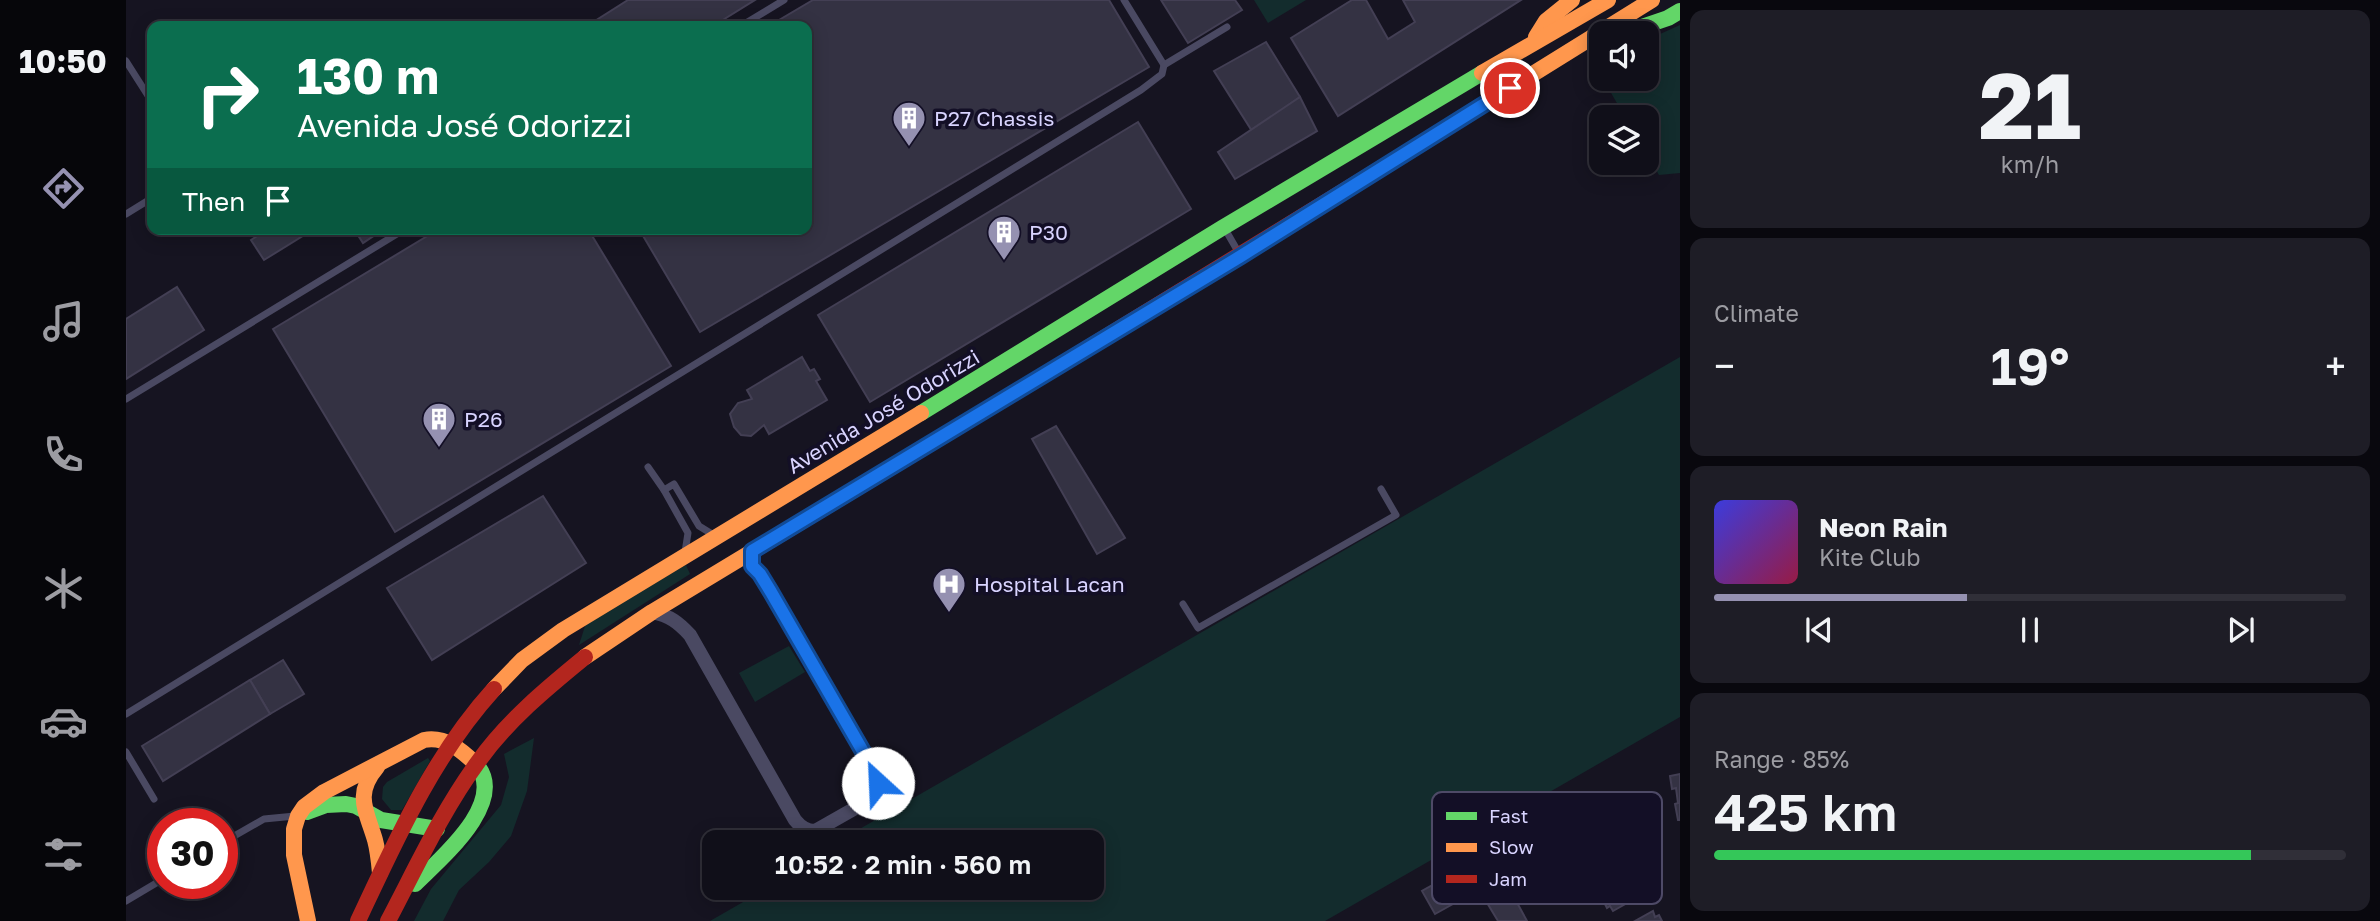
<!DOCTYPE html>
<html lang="en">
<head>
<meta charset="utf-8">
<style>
  body { margin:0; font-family:"Golos Text",sans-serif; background:#1e1d26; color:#f1f3f6; height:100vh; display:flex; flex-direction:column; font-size:26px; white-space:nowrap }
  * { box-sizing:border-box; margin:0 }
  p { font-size:23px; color:#9c9ca2 }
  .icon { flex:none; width:38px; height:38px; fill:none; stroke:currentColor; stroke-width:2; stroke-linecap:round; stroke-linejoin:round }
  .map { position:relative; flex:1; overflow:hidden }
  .sheet { display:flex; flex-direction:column; gap:10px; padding:10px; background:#09080e; width:700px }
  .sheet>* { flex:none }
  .banner { position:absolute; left:21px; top:21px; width:665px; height:214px; border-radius:14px; box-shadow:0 4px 18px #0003,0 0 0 2px #302f38; background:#0b6e4f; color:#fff; overflow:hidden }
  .tools { position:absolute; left:1463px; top:21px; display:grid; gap:14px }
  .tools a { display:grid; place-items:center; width:70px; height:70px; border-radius:14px; background:#100f19; box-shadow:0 4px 18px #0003,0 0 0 2px #302f38; font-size:35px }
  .speed { position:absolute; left:21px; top:808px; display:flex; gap:14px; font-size:35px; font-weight:700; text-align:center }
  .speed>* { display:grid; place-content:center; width:91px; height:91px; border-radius:50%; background:#100f19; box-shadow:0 4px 18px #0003,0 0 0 2px #302f38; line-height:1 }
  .speed .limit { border:10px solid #d22; background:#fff; color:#111 }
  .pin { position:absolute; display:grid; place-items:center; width:60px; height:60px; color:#fff; margin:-30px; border:4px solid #fff; border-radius:50%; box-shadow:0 2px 7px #0007 }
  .me { position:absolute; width:77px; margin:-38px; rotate:335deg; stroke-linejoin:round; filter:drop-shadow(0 0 5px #0008) }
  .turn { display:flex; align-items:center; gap:24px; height:147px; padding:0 35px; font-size:32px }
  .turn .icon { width:91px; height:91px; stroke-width:2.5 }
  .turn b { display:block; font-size:49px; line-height:60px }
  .then { display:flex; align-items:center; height:66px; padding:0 35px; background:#0003; gap:14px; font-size:26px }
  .big { font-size:52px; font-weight:600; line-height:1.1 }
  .sheet .widget { flex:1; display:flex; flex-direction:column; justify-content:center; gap:10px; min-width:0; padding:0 24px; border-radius:14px; background:#1e1d26 }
  .sheet .dial { align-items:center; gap:0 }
  .dial b { font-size:91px; line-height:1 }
  .song { display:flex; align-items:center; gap:21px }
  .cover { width:84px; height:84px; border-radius:10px; background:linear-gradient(135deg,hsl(240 70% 55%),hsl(340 70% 35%)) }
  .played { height:7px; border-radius:4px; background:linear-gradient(90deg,#9591b1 40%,#302f38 40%) }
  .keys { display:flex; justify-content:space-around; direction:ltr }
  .heat { display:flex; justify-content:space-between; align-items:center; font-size:38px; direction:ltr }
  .charge { height:10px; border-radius:5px; background:linear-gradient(90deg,#34c759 85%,#302f38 0) }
  .trip { position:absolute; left:576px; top:830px; width:402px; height:70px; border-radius:14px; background:#100f19; box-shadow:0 4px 18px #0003,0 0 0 2px #302f38; font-weight:600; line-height:70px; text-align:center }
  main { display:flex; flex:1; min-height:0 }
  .dock { display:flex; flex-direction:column; width:126px; justify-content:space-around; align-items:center; background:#06060a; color:#9c9ca2 }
  .dock .icon { width:49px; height:49px }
  .dock .current { color:#9591b1 }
  .dock b { font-size:32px; color:#f1f3f6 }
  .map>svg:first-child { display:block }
  .green { fill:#132c2d }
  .building { fill:#343243; stroke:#433f54; stroke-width:2 }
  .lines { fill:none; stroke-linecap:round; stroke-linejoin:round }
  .lane { stroke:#4a4962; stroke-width:7 }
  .street { stroke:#4a4962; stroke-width:14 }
  .fast { stroke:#63d668; stroke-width:16 }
  .slow { stroke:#ff974d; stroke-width:16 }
  .jam { stroke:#b3261e; stroke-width:16 }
  .route-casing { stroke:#114b97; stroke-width:18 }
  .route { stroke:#1a73e8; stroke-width:12 }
  .labels { text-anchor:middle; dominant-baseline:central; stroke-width:7; stroke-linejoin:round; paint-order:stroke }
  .poi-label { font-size:21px; fill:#d9d4ff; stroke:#130f26; text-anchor:start }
  .street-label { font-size:21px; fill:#d9d4ff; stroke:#130f26 }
  .key { fill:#130f26; stroke:#4e4a67; stroke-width:2 }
  .key-label { font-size:19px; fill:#d9d4ff }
</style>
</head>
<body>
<main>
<nav class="dock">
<b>10:50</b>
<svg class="icon current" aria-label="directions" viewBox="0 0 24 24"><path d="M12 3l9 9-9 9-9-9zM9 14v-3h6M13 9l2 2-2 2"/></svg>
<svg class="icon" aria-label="music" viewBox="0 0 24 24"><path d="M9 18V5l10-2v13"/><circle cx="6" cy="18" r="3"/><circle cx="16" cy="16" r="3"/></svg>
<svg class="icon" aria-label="phone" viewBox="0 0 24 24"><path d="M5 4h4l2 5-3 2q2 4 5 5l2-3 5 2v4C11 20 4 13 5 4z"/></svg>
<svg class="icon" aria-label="climate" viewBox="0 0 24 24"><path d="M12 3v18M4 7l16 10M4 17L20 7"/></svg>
<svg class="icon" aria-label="car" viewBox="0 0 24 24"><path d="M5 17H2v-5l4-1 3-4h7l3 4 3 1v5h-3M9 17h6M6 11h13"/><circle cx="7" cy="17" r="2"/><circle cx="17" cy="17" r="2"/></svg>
<svg class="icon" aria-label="filters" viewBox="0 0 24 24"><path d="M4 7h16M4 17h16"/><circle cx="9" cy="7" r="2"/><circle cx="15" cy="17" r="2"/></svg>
</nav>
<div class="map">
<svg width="1554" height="921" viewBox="0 0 1554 921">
  <rect width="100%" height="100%" fill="#161421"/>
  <g class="green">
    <path d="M1128 0H1180L1142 23Z"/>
    <path d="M1554 25V173L1533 175 1521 154V117H1499L1477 79H1521V40Z"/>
    <path d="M1554 357V717L1199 921H584L643 887H966V842H711Z"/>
    <path d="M560 565 564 574 453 645 460 623Z"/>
    <path d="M663 646 679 672 629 702 613 673Z"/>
    <path d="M408 738 401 791 385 836 363 862 333 890 317 921H288L305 889 375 805 383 777 378 754Z"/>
    <path d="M302 758 304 761 276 810H265L256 799 257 787 261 782Z"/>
  </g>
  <g class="building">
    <path d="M502 0H629L587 26H461Z"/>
    <path d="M687 0H983L1023 67 574 332 513 229H681V26H643Z"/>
    <path d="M1035 0H1109L1116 10 1062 43Z"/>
    <path d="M1226 0H1240L1262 39 1289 22 1277 0H1395L1212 116 1165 38Z"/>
    <path d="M1140 42 1174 97 1126 131 1088 71Z"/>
    <path d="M1174 97 1191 131 1109 179 1092 152Z"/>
    <path d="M1012 122 1065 209 744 402 692 315Z"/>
    <path d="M142 229H188L138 260 125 240Z"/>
    <path d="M228 229H258L237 243Z"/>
    <path d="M313 229H462L545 366 269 532 147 329Z"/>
    <path d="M51 287 78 330 0 379V319Z"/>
    <path d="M676 357 684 371 688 369 694 379 690 381 701 400 643 434 638 425 625 436 615 435 608 427 604 414 612 403 626 399 621 390Z"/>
    <path d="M930 426 999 538 971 554 906 439Z"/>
    <path d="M417 496 460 563 306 660 261 588Z"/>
    <path d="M157 660 178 694 144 714 124 680Z"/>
    <path d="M124 680 144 714 37 781 16 746Z"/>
    <path d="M1554 774V820H1552L1549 804 1552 803 1550 788 1546 789 1544 776Z"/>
    <path d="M1364 853 1377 876 1309 914 1296 891Z"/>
    <path d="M1497 857 1500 862 1503 860 1507 867 1499 871 1507 885 1515 881 1519 888 1515 890 1517 894 1487 911 1484 906 1481 908 1477 900 1481 897 1476 888 1471 890 1466 881 1469 879 1466 873Z"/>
    <path d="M1383 888 1401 921H1372L1360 901Z"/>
    <path d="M1527 911 1529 917 1533 915 1536 921H1509Z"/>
  </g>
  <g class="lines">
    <g class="lane">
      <path d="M998 0 1038 65"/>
      <path d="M615 26 658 0"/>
      <path d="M0 61 26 102"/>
      <path d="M0 214 26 198"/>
      <path d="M1099 229 1114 255"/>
      <path d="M0 399 279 229"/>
      <path d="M522 467 538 490 562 533 559 552"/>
      <path d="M538 490 548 484 573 526 586 534"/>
      <path d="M1057 604 1072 628 1270 515 1255 489"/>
      <path d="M0 714 1015 90 1036 74 1038 65 1101 27"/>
      <path d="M0 752 28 799"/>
      <path d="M96 843 138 819 169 816"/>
      <path d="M0 901 37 879"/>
    </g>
    <path class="street" d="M526 612C544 616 552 622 564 635L669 820C675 827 680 831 689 831L740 802 751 789 750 774 645 592 634 574 626 566V551"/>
    <g class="fast">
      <path d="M1498 33 1542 18 1554 11"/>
      <path d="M795 413 1096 228 1356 73"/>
      <path d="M181 812 200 805 220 804 230 806 255 820 311 829"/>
      <path d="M289 884C314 859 383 802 350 764"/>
    </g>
    <g class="slow">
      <path d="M1410 37 1420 21 1446 0"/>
      <path d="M1356 73 1482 0"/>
      <path d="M1299 141 1526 0"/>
      <path d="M459 657 526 612 893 390"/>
      <path d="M368 689 396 660 437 630 795 413"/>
      <path d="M251 767C228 794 240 810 249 840 252 851 253 862 254 873"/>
      <path d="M182 921 168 855V829L172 816 178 807 198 792 298 740C320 736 335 750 350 764"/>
    </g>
    <g class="jam">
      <path d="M893 390 1299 141"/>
      <path d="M232 921C270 840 307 756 368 689"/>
      <path d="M262 921C290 868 316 811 352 762 381 721 421 688 459 657"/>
    </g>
  </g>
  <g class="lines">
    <defs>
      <path id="route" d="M752 783 750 774 645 592 634 574 626 566V551L1115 256 1384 88"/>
    </defs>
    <use href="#route" class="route-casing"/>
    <use href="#route" class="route"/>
  </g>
  <defs>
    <symbol id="building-pin" viewBox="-11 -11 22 30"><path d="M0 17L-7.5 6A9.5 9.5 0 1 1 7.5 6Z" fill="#9591b1" stroke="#130f26"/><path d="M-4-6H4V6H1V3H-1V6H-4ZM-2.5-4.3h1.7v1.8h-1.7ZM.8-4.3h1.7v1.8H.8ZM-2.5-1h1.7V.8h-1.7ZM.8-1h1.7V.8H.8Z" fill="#fff"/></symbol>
    <symbol id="hospital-pin" viewBox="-11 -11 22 30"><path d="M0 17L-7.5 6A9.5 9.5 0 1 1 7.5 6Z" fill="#9591b1" stroke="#130f26"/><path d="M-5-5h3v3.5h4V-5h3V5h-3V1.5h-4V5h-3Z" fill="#fff"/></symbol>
  </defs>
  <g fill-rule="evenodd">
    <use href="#building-pin" x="764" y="99" width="38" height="52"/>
    <use href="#building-pin" x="859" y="213" width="38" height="52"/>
    <use href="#building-pin" x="294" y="400" width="38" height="52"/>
    <use href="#hospital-pin" x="804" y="565" width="38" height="52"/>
  </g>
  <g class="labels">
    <g class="poi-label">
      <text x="808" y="118">P27 Chassis</text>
      <text x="903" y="232">P30</text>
      <text x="338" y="419">P26</text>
      <text x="848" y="584">Hospital Lacan</text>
    </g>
    <g class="street-label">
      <text transform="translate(757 411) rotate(-31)">Avenida José Odorizzi</text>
    </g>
  </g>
  <rect x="1306" y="792" width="230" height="112" rx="10" class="key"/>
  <rect x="1320" y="812" width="31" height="8" fill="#63d668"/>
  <rect x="1320" y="843" width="31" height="9" fill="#ff974d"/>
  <rect x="1320" y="875" width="31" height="8" fill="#b3261e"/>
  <g class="key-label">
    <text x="1363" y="823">Fast</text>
    <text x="1363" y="854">Slow</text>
    <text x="1363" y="886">Jam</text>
  </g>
</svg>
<div class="tools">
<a><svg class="icon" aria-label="sound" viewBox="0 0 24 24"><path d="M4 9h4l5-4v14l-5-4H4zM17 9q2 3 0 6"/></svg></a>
<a><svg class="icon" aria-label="layers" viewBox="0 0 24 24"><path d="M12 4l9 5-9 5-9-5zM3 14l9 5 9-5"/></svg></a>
</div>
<div class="speed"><div class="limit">30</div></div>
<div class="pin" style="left:1384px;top:88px;background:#d93025"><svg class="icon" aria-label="arrive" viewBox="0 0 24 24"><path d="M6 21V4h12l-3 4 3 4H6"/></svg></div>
<svg class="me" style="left:752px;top:783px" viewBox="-20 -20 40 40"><circle r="19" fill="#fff"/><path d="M0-13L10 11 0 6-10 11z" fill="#1a73e8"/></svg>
<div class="trip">10:52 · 2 min · 560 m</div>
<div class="banner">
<div class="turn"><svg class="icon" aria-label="right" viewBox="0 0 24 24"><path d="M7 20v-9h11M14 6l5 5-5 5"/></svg><div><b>130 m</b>Avenida José Odorizzi</div></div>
<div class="then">Then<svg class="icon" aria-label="arrive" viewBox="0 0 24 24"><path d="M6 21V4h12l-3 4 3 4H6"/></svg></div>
</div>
</div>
<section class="sheet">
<div class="widget dial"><b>21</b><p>km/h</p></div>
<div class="widget"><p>Climate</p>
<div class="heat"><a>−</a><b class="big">19°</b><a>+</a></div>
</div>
<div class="widget">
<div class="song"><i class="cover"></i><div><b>Neon Rain</b><p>Kite Club</p></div></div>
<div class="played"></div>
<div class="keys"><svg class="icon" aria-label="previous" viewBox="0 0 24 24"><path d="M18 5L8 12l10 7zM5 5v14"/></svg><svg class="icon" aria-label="pause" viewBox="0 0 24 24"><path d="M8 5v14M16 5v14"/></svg><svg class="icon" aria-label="next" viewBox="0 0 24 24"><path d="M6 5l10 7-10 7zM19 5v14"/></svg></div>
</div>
<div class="widget"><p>Range · 85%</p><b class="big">425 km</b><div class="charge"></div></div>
</section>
</main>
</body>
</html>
